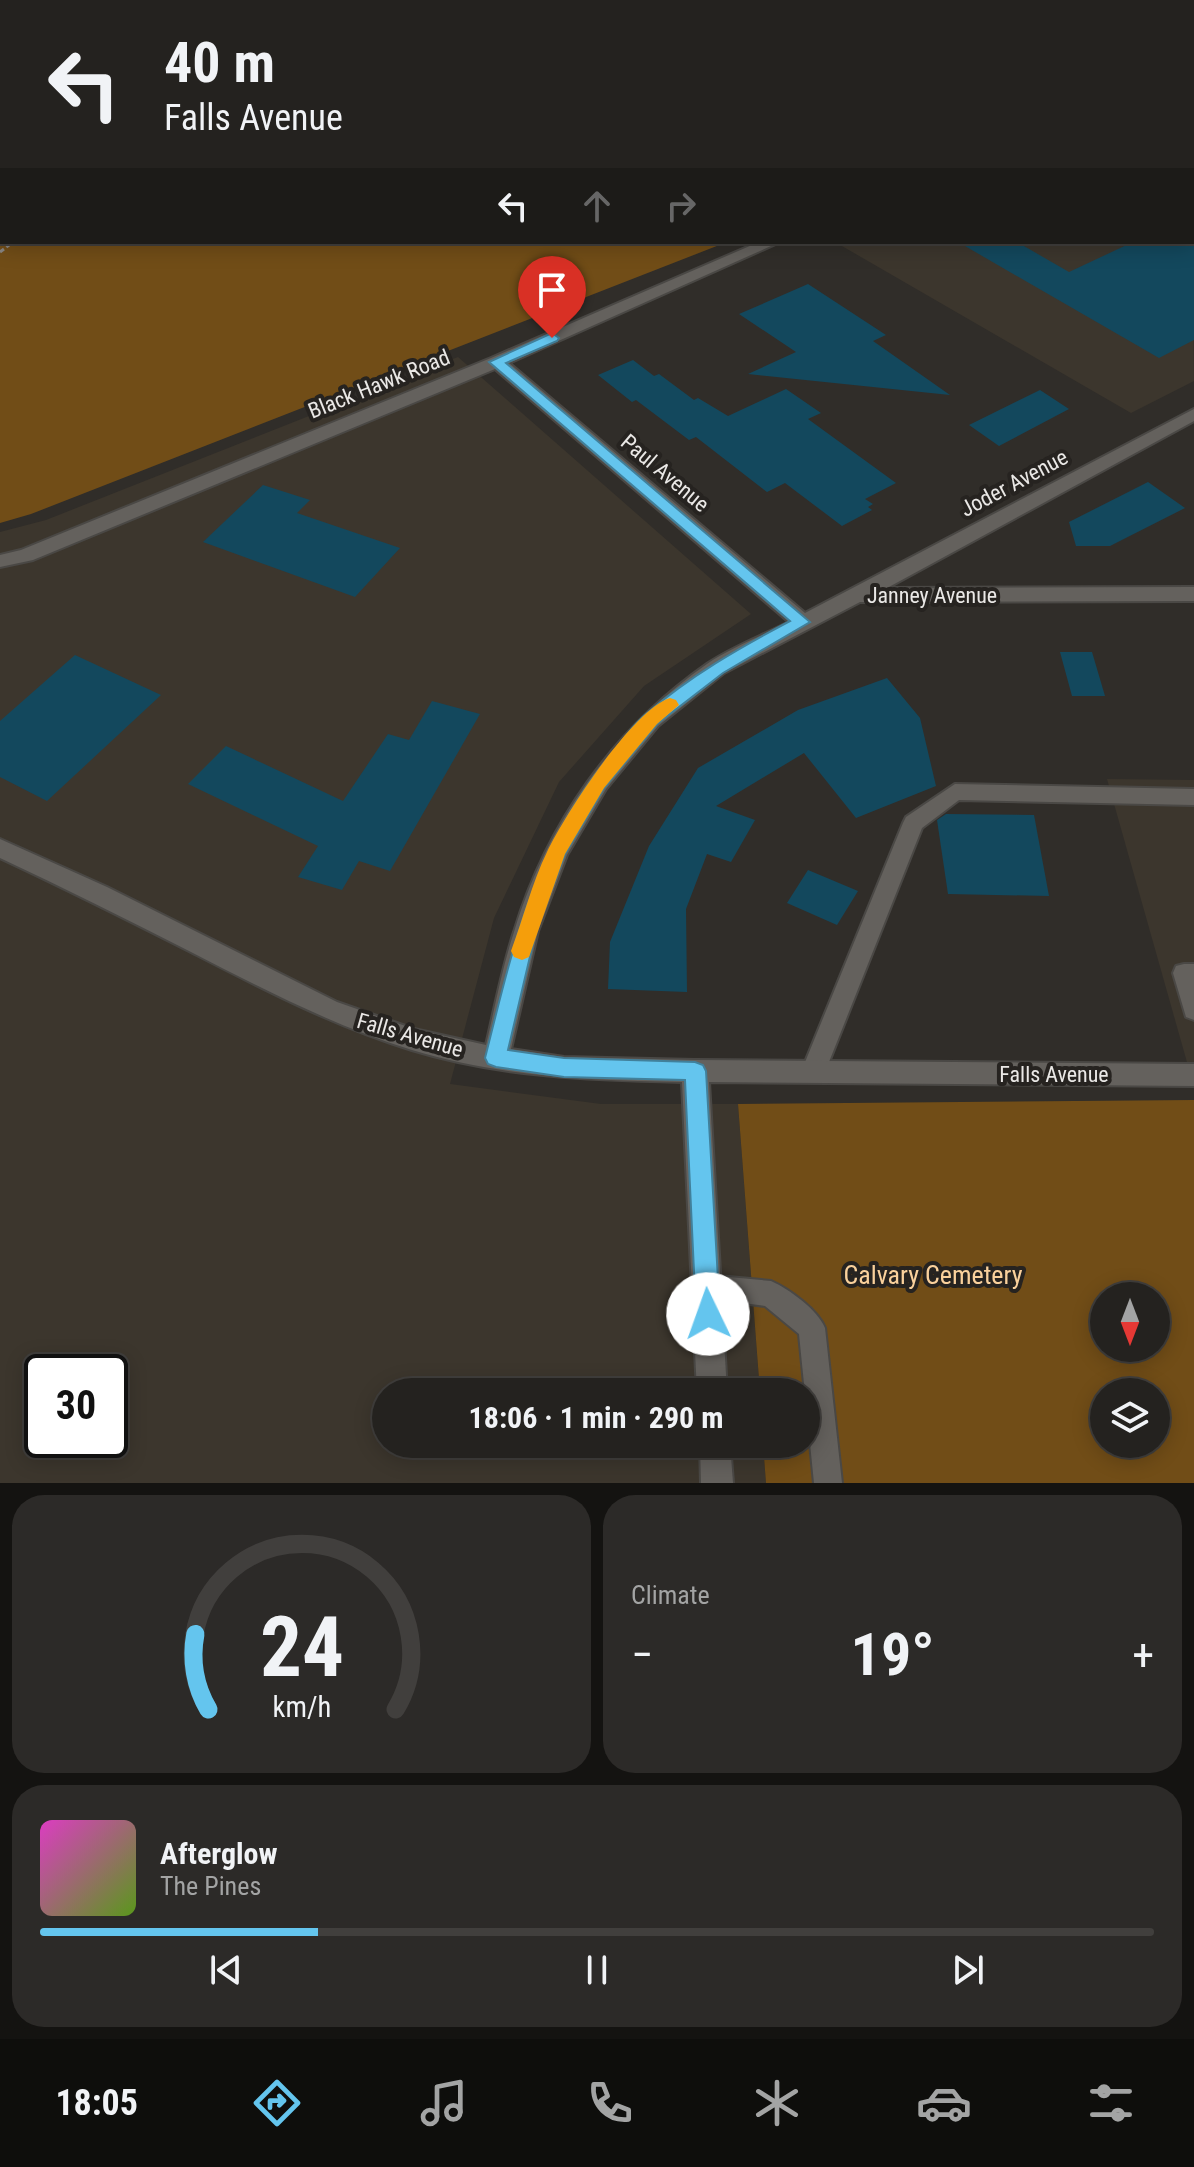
<!DOCTYPE html>
<html lang="en">
<head>
<meta charset="utf-8">
<style>
  body { margin:0; font-family:"Roboto Condensed",sans-serif; background:#2c2a28; color:#f1f3f6; height:100vh; display:flex; flex-direction:column; font-size:30px; white-space:nowrap }
  * { box-sizing:border-box; margin:0 }
  p { font-size:26px; color:#a3a4a4 }
  .icon { flex:none; width:44px; height:44px; fill:none; stroke:currentColor; stroke-width:2; stroke-linecap:round; stroke-linejoin:round }
  .map { position:relative; height:1483px; overflow:hidden }
  .details { display:flex; flex-direction:column; gap:12px; padding:12px; background:#141311; flex:1 }
  .details>* { flex:none }
  .guide { position:absolute; left:0px; top:0px; width:1194px; height:244px; box-shadow:0 4px 20px #0003,0 0 0 2px #413f3d; background:#24221f; color:#f1f3f6; overflow:hidden }
  .needle { width:52px; rotate:180deg }
  .tools { position:absolute; left:1090px; top:1282px; display:grid; gap:16px }
  .tools a { display:grid; place-items:center; width:80px; height:80px; border-radius:50%; background:#24221f; box-shadow:0 4px 20px #0003,0 0 0 2px #413f3d; font-size:40px }
  .speed { position:absolute; left:24px; top:1354px; display:flex; gap:16px; font-size:40px; font-weight:700; text-align:center }
  .speed>* { display:grid; place-content:center; width:104px; height:104px; border-radius:50%; background:#24221f; box-shadow:0 4px 20px #0003,0 0 0 2px #413f3d; line-height:1 }
  .speed .limit { border:4px solid #111; border-radius:12px; background:#fff; color:#111 }
  .pin { position:absolute; display:grid; place-items:center; width:68px; height:68px; color:#fff; margin:-82px -34px; border-radius:50% 50% 50% 0; rotate:-45deg; box-shadow:0 0 8px #0007 }
  .pin .icon { rotate:45deg }
  .me { position:absolute; width:88px; margin:-44px; rotate:357deg; stroke-linejoin:round; filter:drop-shadow(0 0 6px #0008) }
  .turn { display:flex; align-items:center; gap:28px; height:168px; padding:0 32px; font-size:36px }
  .turn .icon { width:104px; height:104px; stroke-width:2.5 }
  .turn b { display:block; font-size:56px; line-height:68px }
  .lanes { display:flex; align-items:center; height:76px; padding:0 32px; background:#0003; justify-content:center; gap:40px; direction:ltr }
  .lanes .off { opacity:.35 }
  .big { font-size:60px; font-weight:700; line-height:1.1 }
  .details .tile { flex:1; display:flex; flex-direction:column; justify-content:center; gap:12px; min-width:0; padding:0 28px; border-radius:32px; background:#2c2a28 }
  .details .dial { align-items:center; gap:0 }
  .dial svg { height:208px; overflow:visible; fill:none; stroke:#413f3d; stroke-width:7; stroke-linecap:round; text-anchor:middle }
  .dial text { fill:#f1f3f6; stroke:none }
  .song { display:flex; align-items:center; gap:24px }
  .cover { width:96px; height:96px; border-radius:12px; background:linear-gradient(135deg,hsl(310 70% 55%),hsl(90 70% 35%)) }
  .played { height:8px; border-radius:4px; background:linear-gradient(90deg,#64c5ee 25%,#413f3d 25%) }
  .keys { display:flex; justify-content:space-around; direction:ltr }
  .heat { display:flex; justify-content:space-between; align-items:center; font-size:44px; direction:ltr }
  .details .tiles { flex:1; display:grid; gap:12px; grid-template-columns:1fr 1fr }
  .tile:last-child { grid-column:span 2 }
  .trip { position:absolute; left:372px; top:1378px; width:448px; height:80px; border-radius:40px; background:#24221f; box-shadow:0 4px 20px #0003,0 0 0 2px #413f3d; font-weight:700; line-height:80px; text-align:center }
  .tabs { display:flex; height:128px; justify-content:space-around; align-items:center; background:#0e0e0c; color:#a3a4a4 }
  .tabs .icon { width:56px; height:56px }
  .tabs .selected { color:#64c5ee }
  .tabs b { font-size:36px; color:#f1f3f6 }
  .map>svg:first-child { display:block }
  .built { fill:#3c362d; fill-rule:evenodd }
  .green { fill:#714d17; fill-rule:evenodd }
  .building { fill:#13485d }
  .lines { fill:none; stroke-linecap:round; stroke-linejoin:round }
  .service-casing { stroke:#4a4845; stroke-width:4 }
  .minor-casing { stroke:#4a4845; stroke-width:4 }
  .primary-casing { stroke:#4a4845; stroke-width:4 }
  .path { stroke:#878481; stroke-width:3; stroke-dasharray:5 3; stroke-linecap:butt }
  .service { fill:#64615d; fill-rule:evenodd }
  .minor { fill:#64615d; fill-rule:evenodd }
  .primary { fill:#ab864e; fill-rule:evenodd }
  .route { fill:#64c5ee; stroke:#41809b; stroke-width:2 }
  .slow { fill:#f59e0b }
  .labels { text-anchor:middle; dominant-baseline:central; stroke-width:8; stroke-linejoin:round; paint-order:stroke }
  .street-label { font-size:22px; fill:#eae8e6; stroke:#262320 }
  .near-park-label { font-size:26px; fill:#fad19c; stroke:#262320 }
</style>
</head>
<body>
<div class="map">
<svg width="1194" height="1483" viewBox="0 0 1194 1483">
  <rect width="100%" height="100%" fill="#302d29"/>
  <g class="built">
    <path d="M1192 196 1194 381 1131 413 835 242H1192Z"/>
    <path d="M458 357 751 614 644 686 559 782 494 918 450 1084 601 1104H738L760 1392H386V1444H763L766 1483H0V532L46 520ZM42 1372H110V1440H42Z"/>
    <path d="M1107 779 1194 780V1087Z"/>
  </g>
  <g class="green">
    <path d="M0 0H1194V130L1192 2H2V115Z"/>
    <path d="M0 180 2 242H727L31 514 0 523Z"/>
    <path d="M1194 1100V1483H766L763 1444H806V1392H760L738 1104ZM1104 1296H1156V1348H1104ZM1104 1392H1156V1444H1104Z"/>
  </g>
  <g class="building">
    <path d="M958 242H1017L1069 272 1133 242H1194V340L1159 358Z"/>
    <path d="M808 284 886 335 873 341 950 395 748 374 796 352 739 314Z"/>
    <path d="M633 360 654 376 659 374 694 400 698 398 728 416 786 389 821 413 808 419 896 483 865 499 873 504 868 507 872 510 842 526 785 483 767 492 696 437 689 440 636 400 632 402 598 375Z"/>
    <path d="M1040 390 1069 409 999 446 969 425Z"/>
    <path d="M1148 482 1185 508 1110 546H1076L1069 522Z"/>
    <path d="M263 485 310 500 297 513 400 548 355 597 203 542Z"/>
    <path d="M1060 652H1092L1105 696H1072Z"/>
    <path d="M75 655 161 695 47 801 0 777V721Z"/>
    <path d="M887 678 920 718 936 786 856 818 804 753 716 806 755 820 731 862 707 854 686 909 687 992 608 989 610 942 649 846 698 768 798 710Z"/>
    <path d="M432 701 480 714 390 871 359 861 342 890 298 877 318 846 188 784 226 746 343 801 388 734 409 740Z"/>
    <path d="M946 814 1034 815 1049 896 948 894 937 820Z"/>
    <path d="M808 870 858 891 837 925 787 903Z"/>
  </g>
  <g class="lines">
    <defs>
      <g id="service">
        <path d="M955 784 1194 789V805L959 800 922 828 825 1072 821 1079 813 1082 805 1079 801 1072 903 823 906 817Z"/>
        <path d="M1184 964H1194V1020L1186 1017 1173 973 1176 966Z"/>
        <path d="M707 1275 771 1281C789 1289 818 1310 825 1328L842 1483H814L799 1334 765 1306 698 1297 694 1288 698 1279Z"/>
      </g>
      <g id="minor">
        <path d="M759 242H780L509 363 805 613 1194 409V421L887 588 1194 587V601L860 602 724 673 658 726 606 789 567 855 538 931 511 1049 564 1057 695 1060 1194 1064V1086L709 1082 727 1392H697L682 1082C591 1080 500 1077 412 1050 334 1026 263 989 191 952 128 920 64 888 0 858V839L107 887 337 1002 414 1029 486 1045C495 1007 502 968 514 932 547 823 614 729 707 664 732 647 762 636 789 622L495 369 33 560 0 567V555L21 550 491 358Z"/>
        <path d="M700 1444H730L733 1483H701Z"/>
      </g>
      <g id="primary">
        <rect x="0" y="127" width="2" height="8"/>
        <rect x="1192" y="137" width="2" height="8"/>
        <rect x="0" y="149" width="2" height="8"/>
        <rect x="1192" y="173" width="2" height="10"/>
      </g>
    </defs>
    <use href="#service" class="service-casing"/>
    <use href="#minor" class="minor-casing"/>
    <use href="#primary" class="primary-casing"/>
    <path class="path" d="M0 252 13 242"/>
    <use href="#service" class="service"/>
    <use href="#minor" class="minor"/>
    <use href="#primary" class="primary"/>
  </g>
  <path class="route" d="M552 333 559 338 557 341 506 363 810 622 723 673 657 724 604 788 565 854 536 931 508 1050 564 1058 695 1062 703 1065 706 1071 720 1314 717 1322 708 1325 699 1322 696 1314 685 1080 564 1077 496 1067 488 1064 485 1058C514 943 535 844 614 751 624 738 634 724 646 714 690 676 739 648 790 621L489 362Z"/>
  <path class="slow" d="M670 698 676 700 679 705 657 724 604 788 565 854 529 957 522 960 514 957 511 951C523 919 532 883 547 852 564 816 632 710 670 698Z"/>
  <g class="labels">
    <g class="street-label">
      <text transform="translate(379 384) rotate(-22)">Black Hawk Road</text>
      <text transform="translate(665 473) rotate(40)">Paul Avenue</text>
      <text transform="translate(1014 483) rotate(-28)">Joder Avenue</text>
      <text x="932" y="595">Janney Avenue</text>
      <text transform="translate(410 1035) rotate(16)">Falls Avenue</text>
      <text x="1054" y="1074">Falls Avenue</text>
    </g>
    <g class="near-park-label">
      <text x="933" y="1275">Calvary Cemetery</text>
    </g>
  </g>
</svg>
<div class="tools">
<a><svg class="needle" viewBox="-14 -14 28 28"><path d="M0-13l5 13h-10z" fill="#e53935"/><path d="M0 13l5-13h-10z" fill="#a3a4a4"/></svg></a>
<a><svg class="icon" aria-label="layers" viewBox="0 0 24 24"><path d="M12 4l9 5-9 5-9-5zM3 14l9 5 9-5"/></svg></a>
</div>
<div class="speed"><div class="limit">30</div></div>
<div class="pin" style="left:552px;top:338px;background:#d93025"><svg class="icon" aria-label="arrive" viewBox="0 0 24 24"><path d="M6 21V4h12l-3 4 3 4H6"/></svg></div>
<svg class="me" style="left:708px;top:1314px" viewBox="-20 -20 40 40"><circle r="19" fill="#fff"/><path d="M0-13L10 11 0 6-10 11z" fill="#64c5ee"/></svg>
<div class="trip">18:06 · 1 min · 290 m</div>
<div class="guide">
<div class="turn"><svg class="icon" aria-label="left" viewBox="0 0 24 24"><path d="M17 20v-9H6M10 6l-5 5 5 5"/></svg><div><b>40 m</b>Falls Avenue</div></div>
<div class="lanes"><svg class="icon" aria-label="left" viewBox="0 0 24 24"><path d="M17 20v-9H6M10 6l-5 5 5 5"/></svg><svg class="icon off" aria-label="ahead" viewBox="0 0 24 24"><path d="M12 20V5M6 11l6-6 6 6"/></svg><svg class="icon off" aria-label="right" viewBox="0 0 24 24"><path d="M7 20v-9h11M14 6l5 5-5 5"/></svg></div>
</div>
</div>
<section class="details">
<div class="tiles">
<div class="tile dial"><svg viewBox="0 0 100 80">
<path d="M14 69A42 42 0 1 1 86 69"/>
<path d="M14 69A42 42 0 0 1 9 40" stroke="#64c5ee"/>
<text x="50" y="56" font-size="32" font-weight="700">24</text>
<text x="50" y="72" font-size="11">km/h</text>
</svg></div>
<div class="tile"><p>Climate</p>
<div class="heat"><a>−</a><b class="big">19°</b><a>+</a></div>
</div>
<div class="tile">
<div class="song"><i class="cover"></i><div><b>Afterglow</b><p>The Pines</p></div></div>
<div class="played"></div>
<div class="keys"><svg class="icon" aria-label="previous" viewBox="0 0 24 24"><path d="M18 5L8 12l10 7zM5 5v14"/></svg><svg class="icon" aria-label="pause" viewBox="0 0 24 24"><path d="M8 5v14M16 5v14"/></svg><svg class="icon" aria-label="next" viewBox="0 0 24 24"><path d="M6 5l10 7-10 7zM19 5v14"/></svg></div>
</div>
</div>
</section>
<nav class="tabs">
<b>18:05</b>
<svg class="icon selected" aria-label="directions" viewBox="0 0 24 24"><path d="M12 3l9 9-9 9-9-9zM9 14v-3h6M13 9l2 2-2 2"/></svg>
<svg class="icon" aria-label="music" viewBox="0 0 24 24"><path d="M9 18V5l10-2v13"/><circle cx="6" cy="18" r="3"/><circle cx="16" cy="16" r="3"/></svg>
<svg class="icon" aria-label="phone" viewBox="0 0 24 24"><path d="M5 4h4l2 5-3 2q2 4 5 5l2-3 5 2v4C11 20 4 13 5 4z"/></svg>
<svg class="icon" aria-label="climate" viewBox="0 0 24 24"><path d="M12 3v18M4 7l16 10M4 17L20 7"/></svg>
<svg class="icon" aria-label="car" viewBox="0 0 24 24"><path d="M5 17H2v-5l4-1 3-4h7l3 4 3 1v5h-3M9 17h6M6 11h13"/><circle cx="7" cy="17" r="2"/><circle cx="17" cy="17" r="2"/></svg>
<svg class="icon" aria-label="filters" viewBox="0 0 24 24"><path d="M4 7h16M4 17h16"/><circle cx="9" cy="7" r="2"/><circle cx="15" cy="17" r="2"/></svg>
</nav>
</body>
</html>
